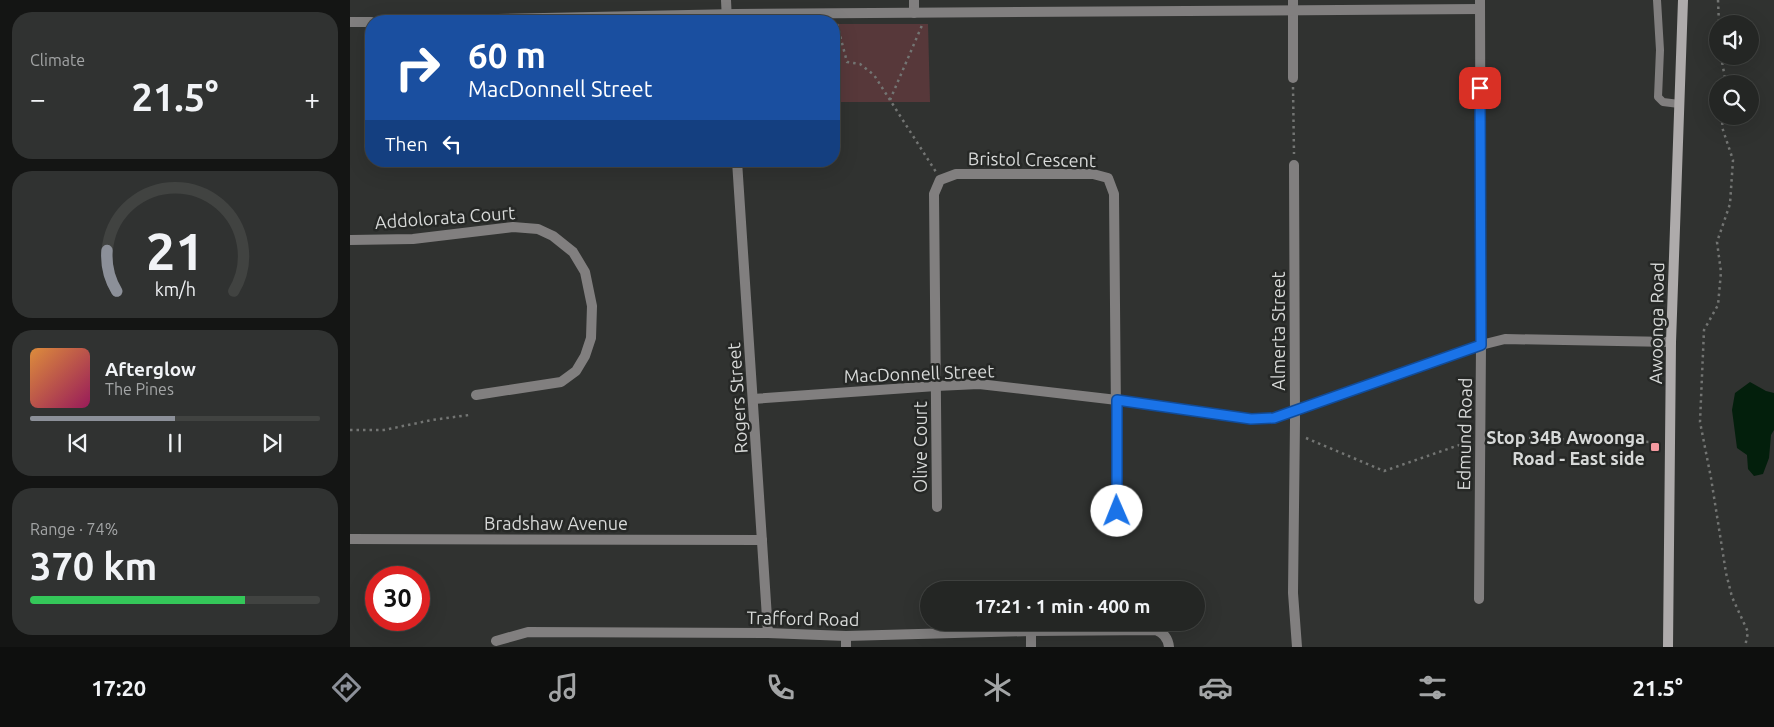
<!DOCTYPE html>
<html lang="en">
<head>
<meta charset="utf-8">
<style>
  body { margin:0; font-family:Ubuntu,sans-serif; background:#303231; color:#f1f3f6; height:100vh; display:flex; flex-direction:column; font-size:19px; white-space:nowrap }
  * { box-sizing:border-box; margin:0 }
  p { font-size:16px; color:#a3a5a6 }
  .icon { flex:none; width:28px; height:28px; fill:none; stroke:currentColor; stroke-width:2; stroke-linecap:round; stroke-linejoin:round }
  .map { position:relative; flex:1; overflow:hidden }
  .drawer { display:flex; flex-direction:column; gap:12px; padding:12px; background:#141514; width:350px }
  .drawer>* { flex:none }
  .top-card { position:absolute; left:15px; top:15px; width:475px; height:152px; border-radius:20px; box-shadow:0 5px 20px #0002,0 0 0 1px #414341; background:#1a4fa0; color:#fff; overflow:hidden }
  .fabs { position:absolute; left:1359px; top:15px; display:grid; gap:10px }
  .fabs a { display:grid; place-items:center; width:50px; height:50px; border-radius:50%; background:#242624; box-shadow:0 5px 20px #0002,0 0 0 1px #414341; font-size:25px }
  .speed { position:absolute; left:15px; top:566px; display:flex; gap:10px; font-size:25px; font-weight:700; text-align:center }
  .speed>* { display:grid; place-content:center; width:65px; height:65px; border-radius:50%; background:#242624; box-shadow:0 5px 20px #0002,0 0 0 1px #414341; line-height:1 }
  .speed .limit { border:8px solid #d22; background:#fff; color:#111 }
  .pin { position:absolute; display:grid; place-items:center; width:42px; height:42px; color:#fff; margin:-21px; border-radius:10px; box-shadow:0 2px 8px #0006 }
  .me { position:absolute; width:55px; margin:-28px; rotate:359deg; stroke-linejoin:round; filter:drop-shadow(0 0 4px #0008) }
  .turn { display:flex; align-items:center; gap:18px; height:105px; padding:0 20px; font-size:22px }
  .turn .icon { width:65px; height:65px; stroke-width:2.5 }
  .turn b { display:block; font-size:35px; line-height:42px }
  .then { display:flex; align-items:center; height:48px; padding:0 20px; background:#0003; gap:10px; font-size:19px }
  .big { font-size:38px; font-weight:600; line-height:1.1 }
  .drawer .widget { flex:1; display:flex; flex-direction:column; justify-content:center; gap:8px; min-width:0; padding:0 18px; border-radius:20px; background:#303231 }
  .drawer .dial { align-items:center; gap:0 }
  .dial svg { height:130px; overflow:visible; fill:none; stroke:#414341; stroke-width:7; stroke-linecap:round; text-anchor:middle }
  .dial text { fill:#f1f3f6; stroke:none }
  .song { display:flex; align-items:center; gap:15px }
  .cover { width:60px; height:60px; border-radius:8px; background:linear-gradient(135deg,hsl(30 70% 55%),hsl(330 70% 35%)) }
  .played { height:5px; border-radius:2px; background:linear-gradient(90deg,#8c9099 50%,#414341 50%) }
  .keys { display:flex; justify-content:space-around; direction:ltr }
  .heat { display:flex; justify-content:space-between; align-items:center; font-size:28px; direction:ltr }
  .charge { height:8px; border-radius:4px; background:linear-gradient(90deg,#34c759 74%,#414341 0) }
  .trip { position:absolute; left:570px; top:581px; width:285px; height:50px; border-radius:25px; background:#242624; box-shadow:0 5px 20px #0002,0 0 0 1px #414341; font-weight:600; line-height:50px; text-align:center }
  .dock { display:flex; height:80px; justify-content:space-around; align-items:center; background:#0e0f0e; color:#a3a5a6 }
  .dock .icon { width:35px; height:35px }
  .dock .current { color:#8c9099 }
  .dock b { font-size:22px; color:#f1f3f6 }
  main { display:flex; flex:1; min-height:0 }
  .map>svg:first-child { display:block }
  .green { fill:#57383a }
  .water { fill:#031f0c }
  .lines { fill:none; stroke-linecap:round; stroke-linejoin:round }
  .path { stroke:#737573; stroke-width:2.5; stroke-dasharray:2.5 4; stroke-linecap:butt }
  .service { stroke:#817f7f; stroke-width:8 }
  .minor { stroke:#817f7f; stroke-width:10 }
  .secondary { stroke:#aeabab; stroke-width:10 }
  .route-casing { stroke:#114b97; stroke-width:12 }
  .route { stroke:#1a73e8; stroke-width:9 }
  .poi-dot { fill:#f49aa0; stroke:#262826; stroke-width:2 }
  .labels { text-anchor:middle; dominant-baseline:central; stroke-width:5; stroke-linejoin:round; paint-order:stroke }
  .street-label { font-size:18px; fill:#d7d9d8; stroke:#262826 }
  .poi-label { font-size:18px; font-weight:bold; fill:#d7d9d8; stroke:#262826; text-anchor:end }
</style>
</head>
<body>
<main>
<section class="drawer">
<div class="widget"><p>Climate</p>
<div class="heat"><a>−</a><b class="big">21.5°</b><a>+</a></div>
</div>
<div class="widget dial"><svg viewBox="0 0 100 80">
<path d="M14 69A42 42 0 1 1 86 69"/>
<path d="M14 69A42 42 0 0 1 8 44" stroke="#8c9099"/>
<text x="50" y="56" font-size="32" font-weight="700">21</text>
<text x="50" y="72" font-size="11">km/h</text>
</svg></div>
<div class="widget">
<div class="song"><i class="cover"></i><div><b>Afterglow</b><p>The Pines</p></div></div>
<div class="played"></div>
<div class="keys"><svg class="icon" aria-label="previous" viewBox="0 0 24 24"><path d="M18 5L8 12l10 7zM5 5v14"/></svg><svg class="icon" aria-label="pause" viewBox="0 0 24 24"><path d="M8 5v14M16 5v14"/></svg><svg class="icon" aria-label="next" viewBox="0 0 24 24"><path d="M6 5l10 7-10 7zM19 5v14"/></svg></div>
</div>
<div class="widget"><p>Range · 74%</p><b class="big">370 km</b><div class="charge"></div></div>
</section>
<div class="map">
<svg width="1424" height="647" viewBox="0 0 1424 647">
  <rect width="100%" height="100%" fill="#303230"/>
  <path class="green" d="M484 24H578L580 102H484Z"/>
  <path class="water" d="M1400 382 1416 391 1424 393V430L1421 435 1419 458 1413 474 1404 476 1398 469 1397 455 1387 448 1382 410 1385 393Z"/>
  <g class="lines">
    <g class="path">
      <path d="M1368 0 1369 24"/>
      <path d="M487 24 497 62 510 64 524 75 586 172"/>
      <path d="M1371 56 1376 84"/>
      <path d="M943 87 944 154"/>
      <path d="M540 100 573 23"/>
      <path d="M1373 116 1372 127 1383 160 1380 204 1367 242 1371 272 1368 305 1354 330 1350 422 1361 478 1376 573 1382 597 1398 632 1395 647"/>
      <path d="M0 430H34L82 420 119 415"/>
      <path d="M1140 437 1301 442"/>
      <path d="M956 438 1034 471 1121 441"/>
    </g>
    <path class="service" d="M1307 0 1310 50 1308 97 1313 102 1329 104"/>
    <g class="minor">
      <path d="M376 0 377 21"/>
      <path d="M564 0V13"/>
      <path d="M943 0V78"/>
      <path d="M52 21 386 14 1130 9"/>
      <path d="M0 22H21"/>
      <path d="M387 161 418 633"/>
      <path d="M944 165 945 421 943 593 947 647"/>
      <path d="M0 240 63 239 163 227 188 229 203 236 223 252 235 272 242 306 241 338 235 356 226 371 211 382 126 395"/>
      <path d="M403 399 586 386 629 384 767 400 901 419 924 418 1131 345 1155 339 1321 342"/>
      <path d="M587 507 584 194 590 180 606 174H743L758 178 764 194 767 525"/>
      <path d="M0 539 412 540"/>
      <path d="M1129 599 1131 345 1130 0"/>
      <path d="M146 641 178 632 418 633 496 636 681 631 806 630C814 633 818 638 819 647"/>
      <path d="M496 647V636"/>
      <path d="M681 647V631"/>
    </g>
    <path class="secondary" d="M1318 647 1321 342 1333 0"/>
  </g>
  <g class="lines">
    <defs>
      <path id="route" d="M767 511V400L901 419 924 418 1131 345 1130 88"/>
    </defs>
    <use href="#route" class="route-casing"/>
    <use href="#route" class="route"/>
  </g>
  <rect class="poi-dot" x="1300" y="442" width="10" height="10" rx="2.5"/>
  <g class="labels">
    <g class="street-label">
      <text transform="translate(682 159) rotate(1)">Bristol Crescent</text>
      <text transform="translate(95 217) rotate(-4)">Addolorata Court</text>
      <text transform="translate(1306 323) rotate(-89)">Awoonga Road</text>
      <text transform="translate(928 331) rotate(-90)">Almerta Street</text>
      <text transform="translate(569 373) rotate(-2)">MacDonnell Street</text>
      <text transform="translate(387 398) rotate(-94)">Rogers Street</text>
      <text transform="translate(1114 434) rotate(-89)">Edmund Road</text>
      <text transform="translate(570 447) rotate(-90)">Olive Court</text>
      <text x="206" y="523">Bradshaw Avenue</text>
      <text transform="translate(453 618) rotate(1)">Trafford Road</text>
    </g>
    <g class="poi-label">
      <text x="1295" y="437">Stop 34B Awoonga<tspan x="1295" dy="21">Road - East side</tspan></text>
    </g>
  </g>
</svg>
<div class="fabs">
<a><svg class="icon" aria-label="sound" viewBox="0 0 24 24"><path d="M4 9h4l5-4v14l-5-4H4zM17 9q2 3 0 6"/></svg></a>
<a><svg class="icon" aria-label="search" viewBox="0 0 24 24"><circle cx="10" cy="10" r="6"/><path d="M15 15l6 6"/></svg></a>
</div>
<div class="speed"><div class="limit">30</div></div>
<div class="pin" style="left:1130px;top:88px;background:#d93025"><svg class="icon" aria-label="arrive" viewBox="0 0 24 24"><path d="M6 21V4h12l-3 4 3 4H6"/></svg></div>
<svg class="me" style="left:767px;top:511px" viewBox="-20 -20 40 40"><circle r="19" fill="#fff"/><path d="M0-13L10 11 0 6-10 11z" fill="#1a73e8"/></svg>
<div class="trip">17:21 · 1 min · 400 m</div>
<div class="top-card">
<div class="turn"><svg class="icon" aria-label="right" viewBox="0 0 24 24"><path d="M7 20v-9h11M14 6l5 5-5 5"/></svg><div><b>60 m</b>MacDonnell Street</div></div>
<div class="then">Then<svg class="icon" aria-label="left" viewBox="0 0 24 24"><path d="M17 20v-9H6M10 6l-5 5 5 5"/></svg></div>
</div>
</div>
</main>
<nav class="dock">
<b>17:20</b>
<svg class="icon current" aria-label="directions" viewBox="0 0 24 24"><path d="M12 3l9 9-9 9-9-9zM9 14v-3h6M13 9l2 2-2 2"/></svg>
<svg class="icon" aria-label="music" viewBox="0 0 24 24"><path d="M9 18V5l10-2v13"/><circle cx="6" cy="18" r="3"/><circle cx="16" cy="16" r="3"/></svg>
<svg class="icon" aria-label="phone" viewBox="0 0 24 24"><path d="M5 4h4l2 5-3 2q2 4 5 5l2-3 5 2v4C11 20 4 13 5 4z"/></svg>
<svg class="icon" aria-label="climate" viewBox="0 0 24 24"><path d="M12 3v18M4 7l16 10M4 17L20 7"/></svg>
<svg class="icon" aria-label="car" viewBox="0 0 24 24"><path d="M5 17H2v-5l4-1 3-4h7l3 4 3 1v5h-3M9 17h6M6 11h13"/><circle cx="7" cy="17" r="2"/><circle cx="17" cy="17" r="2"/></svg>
<svg class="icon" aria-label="filters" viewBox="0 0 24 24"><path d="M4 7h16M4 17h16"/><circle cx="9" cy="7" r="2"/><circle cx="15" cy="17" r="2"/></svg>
<b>21.5°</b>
</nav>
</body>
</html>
